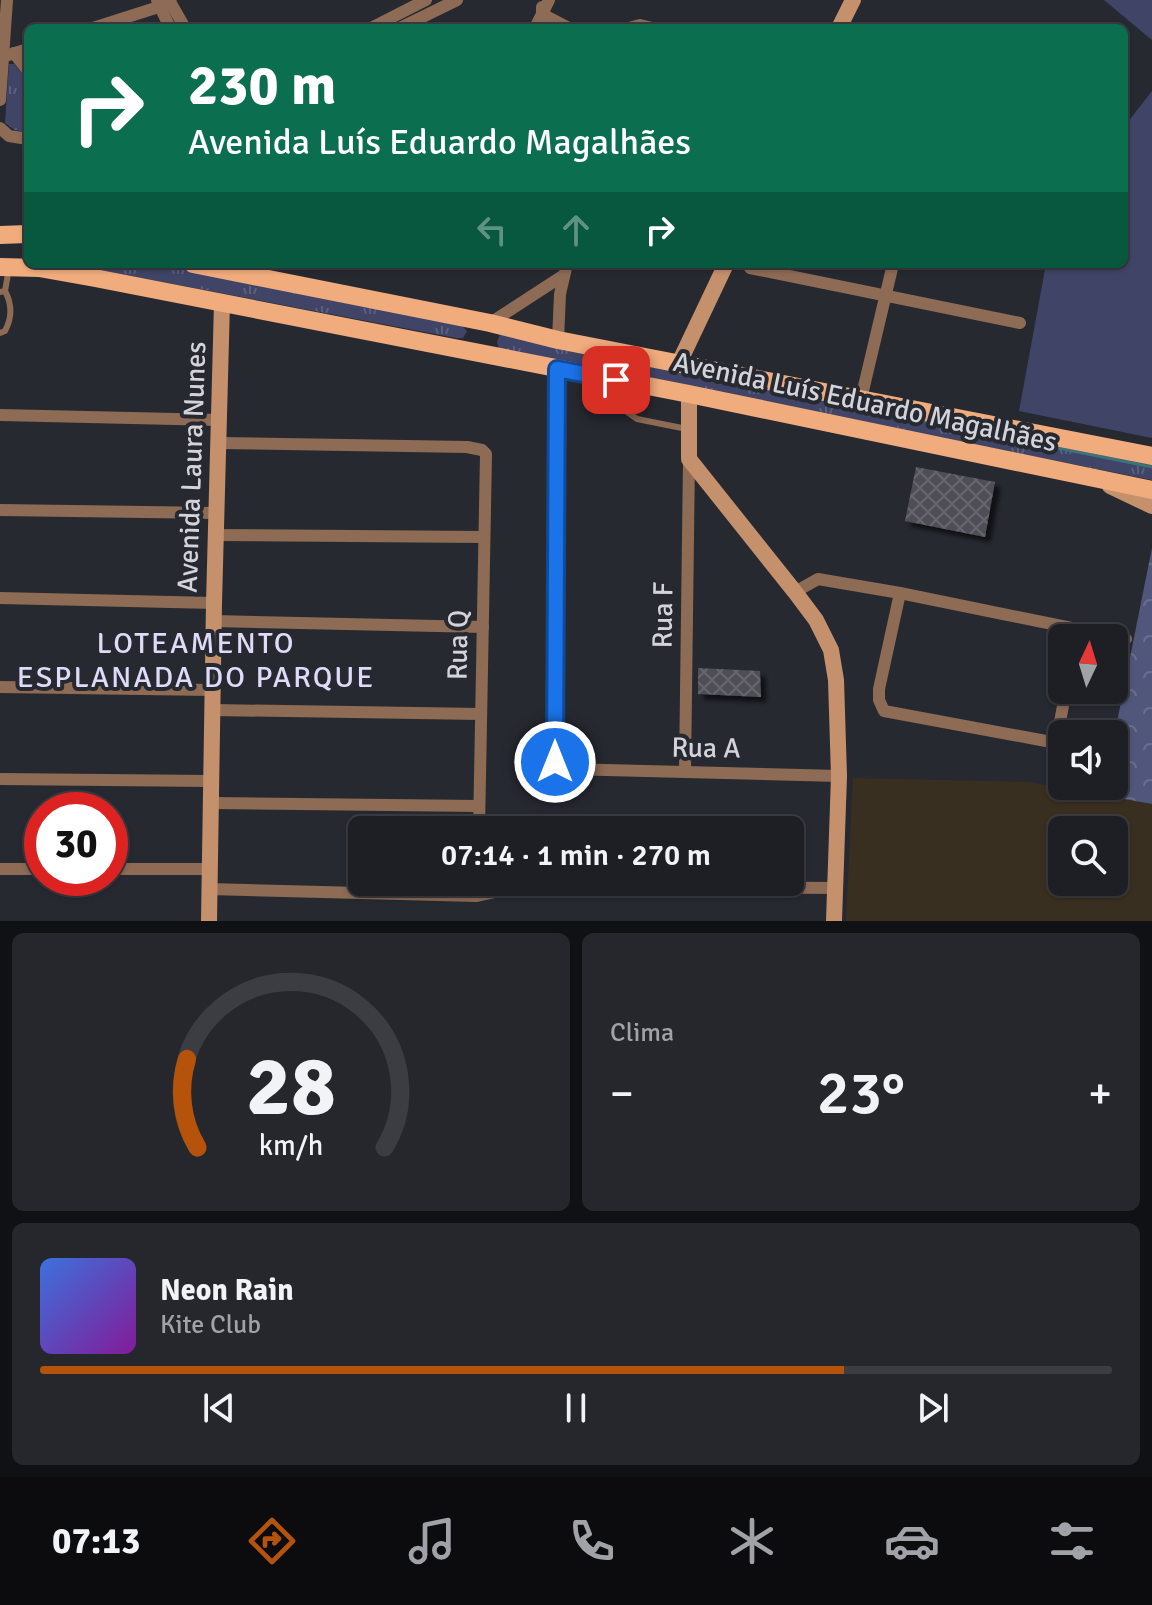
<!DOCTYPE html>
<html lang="pt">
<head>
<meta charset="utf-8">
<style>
  body { margin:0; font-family:Signika,sans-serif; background:#25272d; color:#f1f3f6; height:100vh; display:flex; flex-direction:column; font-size:30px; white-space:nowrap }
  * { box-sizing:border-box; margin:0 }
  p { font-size:26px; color:#a0a2a7 }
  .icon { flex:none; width:44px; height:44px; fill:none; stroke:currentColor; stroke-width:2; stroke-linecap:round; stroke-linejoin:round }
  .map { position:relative; height:921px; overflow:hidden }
  .drawer { display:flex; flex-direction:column; gap:12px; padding:12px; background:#101114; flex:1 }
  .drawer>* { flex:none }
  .guide { position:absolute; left:24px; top:24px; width:1104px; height:244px; border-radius:12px; box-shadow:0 2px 6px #0004,0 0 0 2px #3b3d42; background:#0b6e4f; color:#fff; overflow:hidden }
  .needle { width:52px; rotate:4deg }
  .controls { position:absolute; left:1048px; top:624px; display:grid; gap:16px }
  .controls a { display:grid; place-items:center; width:80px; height:80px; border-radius:12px; background:#1d1f25; box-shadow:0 2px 6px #0004,0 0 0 2px #3b3d42; font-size:40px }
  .speed { position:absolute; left:24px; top:792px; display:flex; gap:16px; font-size:40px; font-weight:700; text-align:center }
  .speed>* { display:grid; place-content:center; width:104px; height:104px; border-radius:50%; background:#1d1f25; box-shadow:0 2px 6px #0004,0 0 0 2px #3b3d42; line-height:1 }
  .speed .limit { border:12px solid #d22; background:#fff; color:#111 }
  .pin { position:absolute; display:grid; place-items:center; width:68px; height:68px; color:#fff; margin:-34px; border-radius:16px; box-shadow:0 4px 12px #0006 }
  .me { position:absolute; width:88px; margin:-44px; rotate:0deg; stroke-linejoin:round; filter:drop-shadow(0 0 6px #0008) }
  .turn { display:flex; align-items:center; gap:28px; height:168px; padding:0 32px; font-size:36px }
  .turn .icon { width:104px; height:104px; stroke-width:2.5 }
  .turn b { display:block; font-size:56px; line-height:68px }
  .lanes { display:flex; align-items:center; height:76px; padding:0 32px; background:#0003; justify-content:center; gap:40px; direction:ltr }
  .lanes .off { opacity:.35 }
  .big { font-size:60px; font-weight:600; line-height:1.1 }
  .drawer .widget { flex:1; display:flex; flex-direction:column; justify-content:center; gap:12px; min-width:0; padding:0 28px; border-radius:12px; background:#25272d }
  .drawer .dial { align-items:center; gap:0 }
  .dial svg { height:208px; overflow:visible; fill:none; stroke:#3b3d42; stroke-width:7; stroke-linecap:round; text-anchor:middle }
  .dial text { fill:#f1f3f6; stroke:none }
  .song { display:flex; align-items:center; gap:24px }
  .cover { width:96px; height:96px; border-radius:12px; background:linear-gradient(135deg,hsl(220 70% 55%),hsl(290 70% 35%)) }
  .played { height:8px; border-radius:4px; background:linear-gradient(90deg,#b45309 75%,#3b3d42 75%) }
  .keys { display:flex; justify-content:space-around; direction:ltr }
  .heat { display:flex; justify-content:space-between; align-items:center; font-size:44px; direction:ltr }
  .drawer .tiles { flex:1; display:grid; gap:12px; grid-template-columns:1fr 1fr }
  .widget:last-child { grid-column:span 2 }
  .trip { position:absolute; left:348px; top:816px; width:456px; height:80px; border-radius:12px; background:#1d1f25; box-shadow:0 2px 6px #0004,0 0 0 2px #3b3d42; font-weight:600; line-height:80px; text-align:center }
  .tab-bar { display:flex; height:128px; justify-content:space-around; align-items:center; background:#0c0c0f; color:#a0a2a7 }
  .tab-bar .icon { width:56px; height:56px }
  .tab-bar .current { color:#b45309 }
  .tab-bar b { font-size:36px; color:#f1f3f6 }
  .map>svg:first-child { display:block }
  .commercial { fill:#392f20; fill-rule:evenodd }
  .grass { fill:#404568 }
  .forest { fill:url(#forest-crowns) }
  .park { fill:url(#park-tufts) }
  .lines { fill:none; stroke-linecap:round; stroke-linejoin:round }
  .stream { stroke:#3a7378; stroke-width:3 }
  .building { fill:url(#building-cross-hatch); filter:url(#shadow) }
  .lane { stroke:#8d6b55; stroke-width:6 }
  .street { stroke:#8d6b55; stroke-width:12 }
  .secondary { stroke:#c5906c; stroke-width:16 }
  .primary { stroke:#f1ac7e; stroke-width:18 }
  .route-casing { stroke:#114b97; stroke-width:20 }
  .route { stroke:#1a73e8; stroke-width:14 }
  .labels { text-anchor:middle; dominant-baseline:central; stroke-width:8; stroke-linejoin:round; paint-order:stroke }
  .street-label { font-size:28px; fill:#d3d4da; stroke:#272931 }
  .neighbourhood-label { font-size:30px; letter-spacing:2px; fill:#dedbf8; stroke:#272931 }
</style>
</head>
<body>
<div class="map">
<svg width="1152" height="921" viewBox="0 0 1152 921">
  <defs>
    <pattern id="forest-crowns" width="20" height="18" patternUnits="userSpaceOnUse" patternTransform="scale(2)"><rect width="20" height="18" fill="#51577b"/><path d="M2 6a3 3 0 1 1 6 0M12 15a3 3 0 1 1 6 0" fill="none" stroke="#696e8d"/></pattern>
    <pattern id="park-tufts" width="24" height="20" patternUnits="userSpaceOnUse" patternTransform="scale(2)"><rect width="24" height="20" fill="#404568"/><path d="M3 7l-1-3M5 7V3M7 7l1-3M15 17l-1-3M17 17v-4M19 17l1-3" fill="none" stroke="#5b5f7d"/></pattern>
    <pattern id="building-cross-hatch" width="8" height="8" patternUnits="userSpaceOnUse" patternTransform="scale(2)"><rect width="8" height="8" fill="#4f4d56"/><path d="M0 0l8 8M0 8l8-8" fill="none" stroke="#67666e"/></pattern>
    <filter id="shadow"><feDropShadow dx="5.5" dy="5.5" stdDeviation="2" flood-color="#0009"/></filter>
  </defs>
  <rect width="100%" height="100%" fill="#272931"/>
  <path class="commercial" d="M853 778 1028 782 1152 804V921H846ZM1062 830H1114V882H1062Z"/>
  <g class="grass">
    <path d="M1104 0H1152V40Z"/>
    <path d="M1152 91V438L1019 411 1046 264H1124V127Z"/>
  </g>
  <path class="forest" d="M1152 548V804L1102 795 1104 786H1114V737Z"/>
  <g class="park">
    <path d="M9 64H14L28 81V133L15 130 5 123Z"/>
    <path d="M90 264H180L460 324 467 331 463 338H456L100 270 91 267Z"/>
    <path d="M500 334 1152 459V480L499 349 497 342Z"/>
  </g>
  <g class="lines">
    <path class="stream" d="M846 405 1152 467"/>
  </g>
  <g class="building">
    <path d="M916 467 995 482 985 537 905 521Z"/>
    <path d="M698 668 760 671 761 697 698 694Z"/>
  </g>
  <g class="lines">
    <g class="lane">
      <path d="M0 292 5 291 9 268"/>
      <path d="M0 333 5 331C12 318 12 304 5 291"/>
      <path d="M617 383 626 411 637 419 687 429"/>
    </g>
    <g class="street">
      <path d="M157 0 170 28"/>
      <path d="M169 0 185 28"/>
      <path d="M549 0 542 14 569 28"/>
      <path d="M93 28 171 3"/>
      <path d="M371 28 426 0"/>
      <path d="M400 28 457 0"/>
      <path d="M535 28 542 14V7"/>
      <path d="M629 28 640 25 652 28"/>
      <path d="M14 53 28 71"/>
      <path d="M5 56 28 49"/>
      <path d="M0 100 7 0"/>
      <path d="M0 128 9 136 28 139"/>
      <path d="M750 268 1020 323"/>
      <path d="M490 323 564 275"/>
      <path d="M558 340 560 294 567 264"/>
      <path d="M557 369 555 753 557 766 566 769 839 776"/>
      <path d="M861 399 893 264"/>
      <path d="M0 415 219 420"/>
      <path d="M219 443 467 447 482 450 486 454 479 830"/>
      <path d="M0 510 217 513"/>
      <path d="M216 535 484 537"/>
      <path d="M795 592 818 579 900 593 1126 639"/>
      <path d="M900 593 879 689V700L884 711 1062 744"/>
      <path d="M0 598 214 603"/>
      <path d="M214 621 483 627"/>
      <path d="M0 687 212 690"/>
      <path d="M213 710 481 714"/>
      <path d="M1056 743 1066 690"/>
      <path d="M685 771 689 459"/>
      <path d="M0 779 211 781"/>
      <path d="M212 803 479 806"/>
      <path d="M0 869H42"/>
      <path d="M110 869H209"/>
      <path d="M481 882 511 885"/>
      <path d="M209 889 477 896 522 886 836 888"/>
    </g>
    <g class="secondary">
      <path d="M839 28 853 0"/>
      <path d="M679 363 726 264"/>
      <path d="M689 394V459L795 592 816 620 831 650 836 680 839 776 834 921"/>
      <path d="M1110 486 1152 506"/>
      <path d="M209 921 214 603 222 303"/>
    </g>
    <g class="primary">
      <path d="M0 235 28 234"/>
      <path d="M193 264 490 323 558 340 1152 456"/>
      <path d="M0 267 39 268 95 278 689 394 1152 490"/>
    </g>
  </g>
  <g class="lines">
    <defs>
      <path id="route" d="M555 762 557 369 616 380"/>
    </defs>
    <use href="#route" class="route-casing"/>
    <use href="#route" class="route"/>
  </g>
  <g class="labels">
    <g class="street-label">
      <text transform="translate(865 402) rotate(12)">Avenida Luís Eduardo Magalhães</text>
      <text transform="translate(192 467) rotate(-88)">Avenida Laura Nunes</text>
      <text transform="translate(663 615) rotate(-89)">Rua F</text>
      <text transform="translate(458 645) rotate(-89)">Rua Q</text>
      <text transform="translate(706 748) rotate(1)">Rua A</text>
    </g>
    <g class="neighbourhood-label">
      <text x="196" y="643">LOTEAMENTO<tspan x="196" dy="34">ESPLANADA DO PARQUE</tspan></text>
    </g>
  </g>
</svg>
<div class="controls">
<a><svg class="needle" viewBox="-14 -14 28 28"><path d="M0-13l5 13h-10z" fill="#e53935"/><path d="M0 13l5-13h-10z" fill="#a0a2a7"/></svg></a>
<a><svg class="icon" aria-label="sound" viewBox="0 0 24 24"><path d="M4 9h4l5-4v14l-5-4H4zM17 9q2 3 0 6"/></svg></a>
<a><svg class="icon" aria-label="search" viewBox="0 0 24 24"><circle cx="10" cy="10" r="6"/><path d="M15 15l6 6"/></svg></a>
</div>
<div class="speed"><div class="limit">30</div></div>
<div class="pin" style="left:616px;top:380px;background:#d93025"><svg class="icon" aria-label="arrive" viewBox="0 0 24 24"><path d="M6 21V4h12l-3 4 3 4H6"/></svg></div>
<svg class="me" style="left:555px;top:762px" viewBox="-20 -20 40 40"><circle r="17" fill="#1a73e8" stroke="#fff" stroke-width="3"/><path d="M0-11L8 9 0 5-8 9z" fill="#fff"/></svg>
<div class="trip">07:14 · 1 min · 270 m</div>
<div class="guide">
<div class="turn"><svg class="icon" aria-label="right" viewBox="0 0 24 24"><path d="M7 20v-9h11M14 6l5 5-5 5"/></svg><div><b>230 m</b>Avenida Luís Eduardo Magalhães</div></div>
<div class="lanes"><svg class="icon off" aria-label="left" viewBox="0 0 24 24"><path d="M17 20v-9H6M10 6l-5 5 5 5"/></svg><svg class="icon off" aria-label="ahead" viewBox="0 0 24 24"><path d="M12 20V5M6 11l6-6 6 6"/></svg><svg class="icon" aria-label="right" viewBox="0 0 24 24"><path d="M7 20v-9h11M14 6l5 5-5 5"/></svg></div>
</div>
</div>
<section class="drawer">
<div class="tiles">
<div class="widget dial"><svg viewBox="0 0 100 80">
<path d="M14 69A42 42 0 1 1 86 69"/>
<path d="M14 69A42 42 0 0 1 10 35" stroke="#b45309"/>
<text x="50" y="56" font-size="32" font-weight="700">28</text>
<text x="50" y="72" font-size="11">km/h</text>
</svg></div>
<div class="widget"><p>Clima</p>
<div class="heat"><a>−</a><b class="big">23°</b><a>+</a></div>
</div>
<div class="widget">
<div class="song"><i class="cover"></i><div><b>Neon Rain</b><p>Kite Club</p></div></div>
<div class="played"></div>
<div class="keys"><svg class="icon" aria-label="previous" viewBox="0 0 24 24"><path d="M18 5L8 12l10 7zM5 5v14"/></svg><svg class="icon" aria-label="pause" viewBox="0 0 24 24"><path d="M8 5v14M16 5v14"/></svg><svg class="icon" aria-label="next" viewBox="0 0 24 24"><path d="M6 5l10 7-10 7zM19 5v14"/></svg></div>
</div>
</div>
</section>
<nav class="tab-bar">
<b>07:13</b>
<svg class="icon current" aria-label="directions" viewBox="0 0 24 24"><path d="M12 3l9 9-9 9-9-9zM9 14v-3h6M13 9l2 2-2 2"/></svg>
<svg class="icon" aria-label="music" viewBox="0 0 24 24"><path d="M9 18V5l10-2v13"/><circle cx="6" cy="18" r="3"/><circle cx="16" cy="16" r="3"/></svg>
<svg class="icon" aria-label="phone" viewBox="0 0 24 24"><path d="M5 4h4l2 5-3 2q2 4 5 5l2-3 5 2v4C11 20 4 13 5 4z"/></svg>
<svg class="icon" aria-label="climate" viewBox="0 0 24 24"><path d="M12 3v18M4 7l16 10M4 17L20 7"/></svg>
<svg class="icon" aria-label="car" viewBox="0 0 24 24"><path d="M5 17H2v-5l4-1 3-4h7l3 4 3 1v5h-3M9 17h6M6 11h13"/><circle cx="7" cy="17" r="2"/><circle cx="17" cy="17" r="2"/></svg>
<svg class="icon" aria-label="filters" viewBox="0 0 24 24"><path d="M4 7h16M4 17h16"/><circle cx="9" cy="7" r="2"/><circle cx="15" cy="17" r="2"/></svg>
</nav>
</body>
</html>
